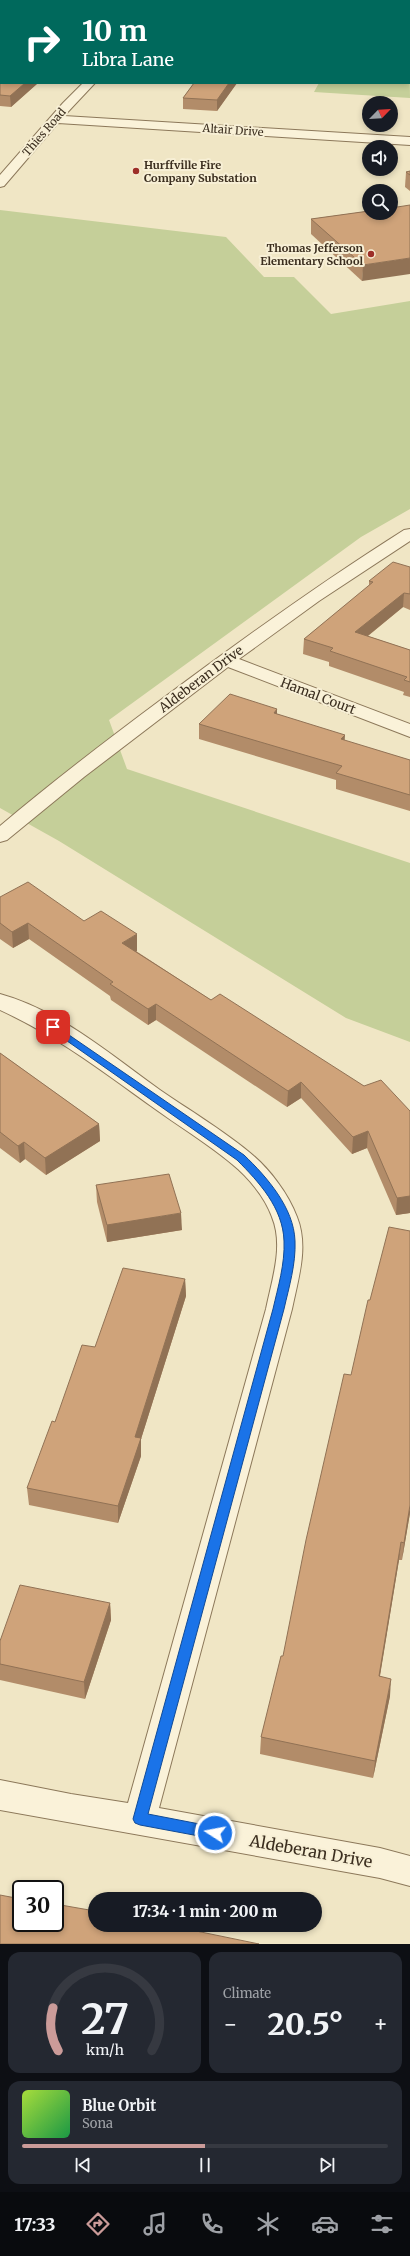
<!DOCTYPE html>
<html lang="en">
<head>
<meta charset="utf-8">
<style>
  body { margin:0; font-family:Merriweather,serif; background:#242831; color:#f1f3f6; height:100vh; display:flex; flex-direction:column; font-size:15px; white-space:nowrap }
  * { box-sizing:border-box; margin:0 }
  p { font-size:13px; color:#9ea1a6 }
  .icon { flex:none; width:22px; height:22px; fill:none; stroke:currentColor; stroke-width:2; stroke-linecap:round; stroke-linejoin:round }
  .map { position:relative; height:1944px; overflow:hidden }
  .panel { display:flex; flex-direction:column; gap:8px; padding:8px; background:#0d0f14; flex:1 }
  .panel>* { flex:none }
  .hud { position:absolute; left:0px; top:0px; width:410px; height:84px; box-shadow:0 2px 6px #0003; background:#00695c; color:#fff; overflow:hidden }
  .needle { width:26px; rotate:65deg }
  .controls { position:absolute; left:362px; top:96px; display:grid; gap:8px }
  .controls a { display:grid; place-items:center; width:36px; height:36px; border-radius:50%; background:#171b24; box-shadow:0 2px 6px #0003; font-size:20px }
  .speed { position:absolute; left:12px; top:1880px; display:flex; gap:8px; font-size:20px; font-weight:700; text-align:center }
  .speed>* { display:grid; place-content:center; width:52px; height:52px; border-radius:50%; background:#171b24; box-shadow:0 2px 6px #0003; line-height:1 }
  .speed .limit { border:2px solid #111; border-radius:6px; background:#fff; color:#111 }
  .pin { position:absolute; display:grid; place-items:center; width:34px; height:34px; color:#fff; margin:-17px; border-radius:8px; box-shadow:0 2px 6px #0006 }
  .me { position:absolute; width:44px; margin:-22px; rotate:281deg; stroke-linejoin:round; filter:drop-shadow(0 0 3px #0008) }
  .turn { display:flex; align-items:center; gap:14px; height:84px; padding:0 16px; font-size:18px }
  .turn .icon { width:52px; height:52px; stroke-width:2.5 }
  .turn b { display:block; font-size:28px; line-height:34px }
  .big { font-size:30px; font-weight:800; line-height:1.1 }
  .panel .widget { flex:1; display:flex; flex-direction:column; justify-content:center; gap:6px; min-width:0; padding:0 14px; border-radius:12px; background:#242831 }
  .panel .dial { align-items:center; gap:0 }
  .dial svg { height:104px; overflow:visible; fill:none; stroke:#363941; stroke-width:7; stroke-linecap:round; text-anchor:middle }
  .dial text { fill:#f1f3f6; stroke:none }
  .song { display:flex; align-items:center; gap:12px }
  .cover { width:48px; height:48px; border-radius:6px; background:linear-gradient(135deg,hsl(80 70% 55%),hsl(140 70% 35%)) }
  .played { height:4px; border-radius:2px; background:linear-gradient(90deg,#cb9b99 50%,#363941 50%) }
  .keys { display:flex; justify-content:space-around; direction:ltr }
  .heat { display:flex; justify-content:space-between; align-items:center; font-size:22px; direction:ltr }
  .panel .tiles { flex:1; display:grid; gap:8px; grid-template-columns:1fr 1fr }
  .widget:last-child { grid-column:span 2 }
  .trip { position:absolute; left:88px; top:1892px; width:234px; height:40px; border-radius:20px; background:#171b24; box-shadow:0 2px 6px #0003; font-weight:800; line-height:40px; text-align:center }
  .menu { display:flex; height:64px; justify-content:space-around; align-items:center; background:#090b0e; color:#9ea1a6 }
  .menu .icon { width:28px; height:28px }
  .menu .current { color:#cb9b99 }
  .menu b { font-size:18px; color:#f1f3f6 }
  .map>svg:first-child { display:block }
  .green { fill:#c5cf99 }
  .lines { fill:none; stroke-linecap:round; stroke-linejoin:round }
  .minor-casing { stroke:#8c785a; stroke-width:2 }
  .minor { fill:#faf2d9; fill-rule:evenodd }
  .wall { fill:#b28c69 }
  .shaded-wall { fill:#917255 }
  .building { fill:#cfa37a; stroke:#917255 }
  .route { fill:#1a73e8; stroke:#114b97 }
  .poi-dot { fill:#9d2f28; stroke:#f7efd5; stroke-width:1.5 }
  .labels { text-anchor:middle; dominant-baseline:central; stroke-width:4; stroke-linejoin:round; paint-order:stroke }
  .far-street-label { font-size:11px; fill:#3b2e1f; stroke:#f7efd5 }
  .far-poi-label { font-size:11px; font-weight:bold; fill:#3b2e1f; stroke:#f7efd5; text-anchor:start }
  .street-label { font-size:13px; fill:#3b2e1f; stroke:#f7efd5 }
  .near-street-label { font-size:16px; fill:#3b2e1f; stroke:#f7efd5 }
</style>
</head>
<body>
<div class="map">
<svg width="410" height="1944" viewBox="0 0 410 1944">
  <rect width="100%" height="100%" fill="#f0e6c5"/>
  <g class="green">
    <path d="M0 0H150L1 1V15Z"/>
    <path d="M409 36 410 98 314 92 319 83H409Z"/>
    <path d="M0 210 226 237 264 277H294L331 314 410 301V509L361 537 109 720 127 769 410 863V1042L346 1018 59 841 0 808Z"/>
  </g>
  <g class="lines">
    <defs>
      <g id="minor">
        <rect x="0" y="21" width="1" height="7"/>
        <path d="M83 83H95L64 116 410 137V145L58 123 4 186 0 187V175L63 103Z"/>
        <path d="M410 529V541L319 601 239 659 410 724V737L228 667 84 777 7 840 0 842V826C52 782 107 740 162 699 241 640 320 583 404 530Z"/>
        <path d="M0 994C59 1010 111 1055 160 1090 189 1110 221 1129 249 1152 269 1168 288 1193 297 1217 309 1247 298 1279 292 1309L159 1808 380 1848 410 1856V1886L380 1878 0 1810V1780L71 1794 128 1803 266 1309C272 1279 284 1246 272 1217 265 1197 248 1177 232 1164 207 1143 177 1125 151 1106 102 1071 55 1035 0 1010Z"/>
      </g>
    </defs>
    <use href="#minor" class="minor-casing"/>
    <use href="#minor" class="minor"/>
  </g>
  <g class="wall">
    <path d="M273 0H312L311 1H273Z"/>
    <path d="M0 66 1 83H38L11 107 0 106Z"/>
    <path d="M194 83H237L217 111 183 109V98Z"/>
    <path d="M410 171V191L405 187 406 172Z"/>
    <path d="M369 211 362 281 311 234V219Z"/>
    <path d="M410 567V610L403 607 368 636 410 650V697L403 695 404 692 329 666V662L303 654 304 639 369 586V581Z"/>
    <path d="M277 709V714L345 741 410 760V811L336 789V780L199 739V724Z"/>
    <path d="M0 897 84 921 137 951H136L211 1000 364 1086 410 1111V1213L396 1215 367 1148 352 1154 301 1098 287 1107 156 1020 148 1025 111 1000 110 996 29 939 13 948 0 939Z"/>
    <path d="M0 1053 99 1124 100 1141 46 1175 25 1159 20 1163 0 1148Z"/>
    <path d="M96 1185 182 1230 107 1242 97 1202Z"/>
    <path d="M185 1279 186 1296 141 1439V1456L118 1523 29 1505 27 1488 55 1422 95 1347Z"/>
    <path d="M410 1513 402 1560H399L380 1676 390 1696 373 1778 260 1754 261 1737 283 1656Z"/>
    <path d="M110 1603 111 1620 85 1699 0 1680V1641Z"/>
  </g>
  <g class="shaded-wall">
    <path d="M303 0H312L311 1H302Z"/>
    <path d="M25 83H38L11 107 10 96Z"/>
    <path d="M229 83H237L217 111V100Z"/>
    <path d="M410 258V274L362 281 363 265Z"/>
    <path d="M404 593 403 607 354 647 355 632Z"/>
    <path d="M277 709V725L274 713Z"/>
    <path d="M345 735 344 750 341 739Z"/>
    <path d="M28 923 29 939 13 948 12 932Z"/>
    <path d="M137 934V951L123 959 122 943Z"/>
    <path d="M156 1004V1020L148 1025V1009Z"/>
    <path d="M301 1082V1098L287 1107 288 1091Z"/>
    <path d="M99 1124 100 1141 46 1175 45 1158Z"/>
    <path d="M368 1131 367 1148 352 1154 353 1137Z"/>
    <path d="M24 1142 25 1159 20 1163 18 1146Z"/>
    <path d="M410 1196V1213L396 1215 397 1198Z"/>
    <path d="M181 1213 182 1230 107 1242V1225Z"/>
    <path d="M185 1279 186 1296 141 1439V1456L118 1523V1506L135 1437Z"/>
    <path d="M410 1505V1513L402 1560 404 1543Z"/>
    <path d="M401 1542 399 1560 377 1693 379 1676Z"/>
    <path d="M110 1603 111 1620 85 1699 84 1682Z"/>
    <path d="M391 1679 390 1696 373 1778 375 1761Z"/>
  </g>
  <g class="building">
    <path d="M278 0H303L302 1H289Z"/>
    <path d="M0 66H1V83H25L10 96 0 95Z"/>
    <path d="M194 83H229L217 100 183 98Z"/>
    <path d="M410 171V175L406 172Z"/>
    <path d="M410 205V258L363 265 311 219 369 211V213H391V208Z"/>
    <path d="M393 562 410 567V594L404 593 355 632 410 650V682L404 680 407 677 330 651 333 648 304 639 373 582 369 581Z"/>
    <path d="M230 694 277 709 274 713 345 735 341 739 410 760V795L336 773 342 766 199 724Z"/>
    <path d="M28 882 84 921 101 911 137 934 122 943 211 1000 220 994 364 1086 381 1080 410 1111V1196L397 1198 368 1131 353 1137 301 1082 288 1091 156 1004 148 1009 110 984 113 982 28 923 12 932 0 923V897Z"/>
    <path d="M0 1053 99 1124 45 1158 24 1142 18 1146 0 1132Z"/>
    <path d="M169 1174 181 1213 107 1225 96 1185Z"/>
    <path d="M389 1227 410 1231V1505L404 1543 401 1542 379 1676 391 1679 375 1761 261 1737 281 1656H283L306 1540 344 1374 351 1375 368 1300H370Z"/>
    <path d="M123 1268 185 1279 135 1437 141 1438 118 1506 27 1488 52 1421 55 1422 82 1345 95 1347Z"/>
    <path d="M20 1585 110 1603 84 1682 0 1664V1641Z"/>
    <path d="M0 1895 21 1899V1923H55V1904L95 1911V1925H167L259 1944H0Z"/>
  </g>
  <path class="route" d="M53 1024 244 1155C267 1177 294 1208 295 1241 296 1264 289 1287 284 1309L148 1814 215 1827 220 1829 222 1833 220 1837 215 1839 140 1825 135 1823 133 1819 273 1309C278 1287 285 1264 284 1241 283 1208 259 1182 237 1160L50 1029V1025Z"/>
  <g class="poi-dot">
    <circle cx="136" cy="171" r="4"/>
    <circle cx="371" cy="254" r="4"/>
  </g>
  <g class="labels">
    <g class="far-street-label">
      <text transform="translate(233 130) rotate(4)">Altair Drive</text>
      <text transform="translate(44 132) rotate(-49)">Thies Road</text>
    </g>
    <g class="far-poi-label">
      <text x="144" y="165">Hurffville Fire<tspan x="144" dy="13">Company Substation</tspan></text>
      <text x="363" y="248" text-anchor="end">Thomas Jefferson<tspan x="363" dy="13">Elementary School</tspan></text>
    </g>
    <g class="street-label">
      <text transform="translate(201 679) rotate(-37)">Aldeberan Drive</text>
      <text transform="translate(318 696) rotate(21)">Hamal Court</text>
    </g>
    <g class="near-street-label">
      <text transform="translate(311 1851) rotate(10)">Aldeberan Drive</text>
    </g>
  </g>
</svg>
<div class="controls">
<a><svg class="needle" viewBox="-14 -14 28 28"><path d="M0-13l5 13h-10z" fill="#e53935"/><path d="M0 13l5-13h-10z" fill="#9ea1a6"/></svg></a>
<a><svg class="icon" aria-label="sound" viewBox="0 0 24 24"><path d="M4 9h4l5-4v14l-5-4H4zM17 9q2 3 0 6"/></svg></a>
<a><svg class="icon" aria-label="search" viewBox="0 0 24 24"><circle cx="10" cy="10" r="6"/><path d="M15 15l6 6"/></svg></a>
</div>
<div class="speed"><div class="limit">30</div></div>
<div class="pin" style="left:53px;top:1027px;background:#d93025"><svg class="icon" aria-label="arrive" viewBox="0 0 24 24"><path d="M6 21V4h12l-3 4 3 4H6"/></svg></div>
<svg class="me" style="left:215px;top:1833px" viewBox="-20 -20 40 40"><circle r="17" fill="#1a73e8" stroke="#fff" stroke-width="3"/><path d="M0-11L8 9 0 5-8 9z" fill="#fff"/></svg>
<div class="trip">17:34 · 1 min · 200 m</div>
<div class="hud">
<div class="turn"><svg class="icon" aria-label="right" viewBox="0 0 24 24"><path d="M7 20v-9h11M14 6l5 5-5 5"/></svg><div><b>10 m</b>Libra Lane</div></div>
</div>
</div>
<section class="panel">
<div class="tiles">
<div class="widget dial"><svg viewBox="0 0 100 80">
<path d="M14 69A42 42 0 1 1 86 69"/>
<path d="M14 69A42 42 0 0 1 10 36" stroke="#cb9b99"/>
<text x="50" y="56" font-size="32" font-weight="700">27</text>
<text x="50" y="72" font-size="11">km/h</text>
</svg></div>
<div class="widget"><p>Climate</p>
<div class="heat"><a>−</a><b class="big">20.5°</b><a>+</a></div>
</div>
<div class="widget">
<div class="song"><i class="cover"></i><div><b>Blue Orbit</b><p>Sona</p></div></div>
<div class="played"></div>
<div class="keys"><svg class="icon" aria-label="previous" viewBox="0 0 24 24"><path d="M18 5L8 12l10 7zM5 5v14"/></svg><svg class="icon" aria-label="pause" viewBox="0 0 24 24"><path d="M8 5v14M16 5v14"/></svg><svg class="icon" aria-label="next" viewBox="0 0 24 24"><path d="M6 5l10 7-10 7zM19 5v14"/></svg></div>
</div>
</div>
</section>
<nav class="menu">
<b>17:33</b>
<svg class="icon current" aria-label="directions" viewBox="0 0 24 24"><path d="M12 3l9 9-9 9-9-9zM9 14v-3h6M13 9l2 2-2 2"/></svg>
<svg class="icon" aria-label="music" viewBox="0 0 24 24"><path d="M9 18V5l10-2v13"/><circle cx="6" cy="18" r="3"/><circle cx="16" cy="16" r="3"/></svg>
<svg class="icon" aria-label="phone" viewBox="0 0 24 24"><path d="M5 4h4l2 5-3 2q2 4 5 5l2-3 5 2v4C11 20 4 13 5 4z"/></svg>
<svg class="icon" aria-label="climate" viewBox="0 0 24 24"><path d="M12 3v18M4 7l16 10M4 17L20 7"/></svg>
<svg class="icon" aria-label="car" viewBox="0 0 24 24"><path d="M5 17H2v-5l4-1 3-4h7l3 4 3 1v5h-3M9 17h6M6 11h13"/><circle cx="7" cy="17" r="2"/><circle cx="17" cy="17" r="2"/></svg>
<svg class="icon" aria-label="filters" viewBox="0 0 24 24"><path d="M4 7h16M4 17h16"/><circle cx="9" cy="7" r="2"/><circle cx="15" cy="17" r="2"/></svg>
</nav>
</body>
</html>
